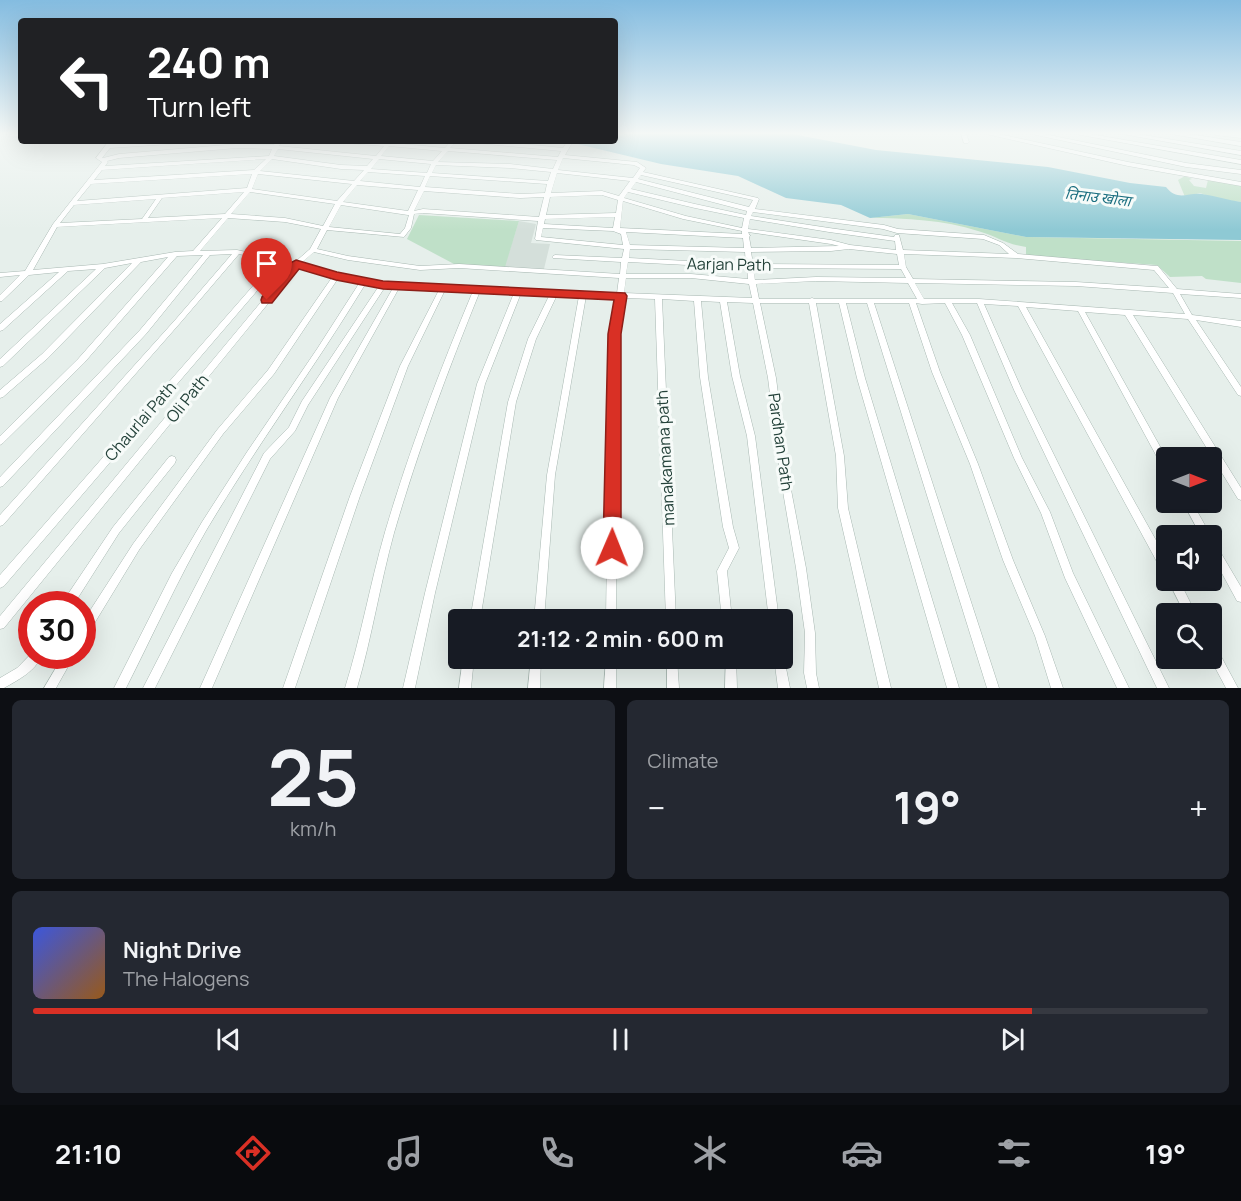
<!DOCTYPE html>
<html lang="en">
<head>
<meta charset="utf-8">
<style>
  body { margin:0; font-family:Manrope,"Noto Sans Devanagari",sans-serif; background:#242831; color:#f1f3f6; height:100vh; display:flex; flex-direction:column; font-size:22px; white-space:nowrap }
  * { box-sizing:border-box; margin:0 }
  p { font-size:20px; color:#9ea1a6 }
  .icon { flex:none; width:33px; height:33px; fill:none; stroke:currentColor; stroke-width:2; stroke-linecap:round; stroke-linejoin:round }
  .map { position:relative; height:688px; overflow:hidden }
  .sheet { display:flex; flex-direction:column; gap:12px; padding:12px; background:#0d0f14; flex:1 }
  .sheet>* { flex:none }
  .banner { position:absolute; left:18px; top:18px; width:600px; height:126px; border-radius:6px; box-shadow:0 6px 24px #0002; background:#202124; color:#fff; overflow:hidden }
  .needle { width:39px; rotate:90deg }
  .tools { position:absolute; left:1156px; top:447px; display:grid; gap:12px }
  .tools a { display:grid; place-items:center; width:66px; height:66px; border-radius:6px; background:#171b24; box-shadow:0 6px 24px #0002; font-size:30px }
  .speed { position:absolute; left:18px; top:591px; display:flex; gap:12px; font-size:30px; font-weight:700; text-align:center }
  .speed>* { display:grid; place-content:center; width:78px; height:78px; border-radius:50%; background:#171b24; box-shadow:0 6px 24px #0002; line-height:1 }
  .speed .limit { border:9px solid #d22; background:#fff; color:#111 }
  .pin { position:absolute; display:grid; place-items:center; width:51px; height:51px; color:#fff; margin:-62px -26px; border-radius:50% 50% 50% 0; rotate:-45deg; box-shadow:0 0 6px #0007 }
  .pin .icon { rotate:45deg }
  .me { position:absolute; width:66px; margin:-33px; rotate:1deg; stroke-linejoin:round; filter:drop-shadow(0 0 4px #0008) }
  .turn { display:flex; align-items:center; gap:21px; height:126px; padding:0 30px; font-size:27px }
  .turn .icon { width:78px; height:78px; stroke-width:2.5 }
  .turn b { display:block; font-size:42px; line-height:51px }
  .big { font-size:45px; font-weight:700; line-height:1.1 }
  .sheet .tile { flex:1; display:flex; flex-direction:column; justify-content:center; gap:9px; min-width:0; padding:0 21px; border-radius:9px; background:#242831 }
  .sheet .dial { align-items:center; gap:0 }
  .dial b { font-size:78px; line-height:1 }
  .song { display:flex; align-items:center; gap:18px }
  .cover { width:72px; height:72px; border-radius:9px; background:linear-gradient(135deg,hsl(230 70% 55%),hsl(30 70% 35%)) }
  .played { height:6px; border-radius:3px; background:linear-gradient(90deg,#d93025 85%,#363941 85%) }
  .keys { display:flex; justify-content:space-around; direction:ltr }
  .heat { display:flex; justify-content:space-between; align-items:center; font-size:33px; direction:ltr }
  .sheet .tiles { flex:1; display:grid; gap:12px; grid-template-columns:1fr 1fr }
  .tile:last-child { grid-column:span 2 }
  .trip { position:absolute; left:448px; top:609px; width:345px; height:60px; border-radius:6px; background:#171b24; box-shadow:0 6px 24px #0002; font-weight:700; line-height:60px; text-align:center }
  .tab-bar { display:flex; height:96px; justify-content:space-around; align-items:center; background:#090b0e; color:#9ea1a6 }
  .tab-bar .icon { width:42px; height:42px }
  .tab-bar .current { color:#d93025 }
  .tab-bar b { font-size:27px; color:#f1f3f6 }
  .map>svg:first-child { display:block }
  .built { fill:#d4dfda }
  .green { fill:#bfe0c8 }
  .water { fill:#8ec9d4 }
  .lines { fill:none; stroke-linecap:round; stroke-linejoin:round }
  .street-casing { stroke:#a8b8b2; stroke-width:1 }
  .street { fill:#fff; fill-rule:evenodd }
  .route { fill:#d93025; stroke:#8d1f18; stroke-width:1.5 }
  .labels { text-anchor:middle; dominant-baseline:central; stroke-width:6; stroke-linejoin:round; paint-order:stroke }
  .far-water-label { font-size:15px; font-style:italic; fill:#1c6f80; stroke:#f7fbf9 }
  .street-label { font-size:16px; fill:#24423a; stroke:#f7fbf9 }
</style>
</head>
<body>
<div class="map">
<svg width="1241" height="688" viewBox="0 0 1241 688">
  <rect width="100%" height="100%" fill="#e6efeb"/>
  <path class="built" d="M519 221 536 224 531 243 550 244 544 269 504 268Z"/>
  <g class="green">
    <path d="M1185 176 1192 179 1189 180 1194 186 1206 188 1208 180 1241 185V202L1217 199 1200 193 1185 197 1178 180Z"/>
    <path d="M908 214 1026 237 1241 241V283L1206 279 1202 276 1170 277 1157 265 1026 256V247C1008 245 996 236 978 231 944 220 906 218 870 218Z"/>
    <path d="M419 215 519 221 505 267 454 264 407 239Z"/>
  </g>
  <path class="water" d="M615 133H787L876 150 1048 167 1130 183 1166 187C1178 202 1188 192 1202 194 1215 196 1228 200 1241 202V240L1026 237 908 214 870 218 841 205 786 198 738 176 661 164 565 141H615Z"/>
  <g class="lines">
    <defs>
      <g id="street">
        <path d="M961 133H966L969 142 968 143H964Z"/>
        <path d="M982 133H994L1128 162 1241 182V186L1128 166Z"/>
        <path d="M1027 133H1039L1186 163 1241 170V174L1186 167Z"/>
        <path d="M1070 133H1084L1241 160V164Z"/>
        <path d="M1117 133H1131L1241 151V155Z"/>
        <path d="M1166 133H1182L1241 142V146Z"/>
        <path d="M1214 133 1241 134V138L1216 135Z"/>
        <path d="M109 141H115L112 144 161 141H188L185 143 110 148 102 158H103L119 154 237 144 274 145 276 141H282L279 146 376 156 384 146 345 143 342 141 387 143 388 141H394L392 143 445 148 451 141H457L450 148 558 157 561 151 477 143 474 141H493L563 148 567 142 569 141 572 143 565 155 637 162 646 168 643 172 758 198 759 199 755 209 884 225 898 229 984 235 1003 243 1018 254 1156 266H1158L1177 289 1241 294V298L1180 294 1192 315 1241 321V327L1196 320 1241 387V396L1238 395 1188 319 1133 315 1241 488V500L1238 499 1125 315 1085 312 1167 459V471L1164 470 1078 311 1026 307 1167 560V575L1163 573 1018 306 984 304 1022 390 1169 688H1157L1014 390 977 303H952L970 335 1022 458 1050 512 1073 573 1129 688H1117L1065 578 1041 513 1014 458 962 335 945 303 922 304 916 303 940 372 978 464 1013 560 1045 636 1063 688H1051L1035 636 1003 560 970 464 932 372 909 303H874L999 688H987L867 303H846L865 378 959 688H947L857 378 839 303H816L844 456 848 508 891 688H879L838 508 836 456 809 303H760L776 378 788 474 806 568 815 633 816 673 819 688H807L804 673 805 633 796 568 780 474 768 378 753 303 727 302 740 376 755 436 779 620H769L747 436 732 376 720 302 701 301 708 377 733 527 739 548 727 571 732 620H722L717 571 729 548 723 527 700 377 694 301 662 299 676 620H666L655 299 623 298 618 334 616 620H606L610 334 616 297 586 296 555 475 544 620H534L547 475 579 296 557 295 536 339 516 402 480 620H470L508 402 528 339 550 294 521 293 485 384 435 593 415 688H403L425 593 477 384 514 293 480 291C448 370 418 450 394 533 380 584 372 637 357 688H345C361 637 370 584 385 532 409 450 440 370 473 291L445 290 408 366 360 496 295 688H283L350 496 400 366 439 290 399 288 338 398 212 688H200L330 398 393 288 385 287 308 405 295 431 270 459 155 688H143L264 453 289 427 302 401 379 286 366 283C315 367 257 445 207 529 177 581 153 635 126 688H114L172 573 202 522 247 452 317 349 360 282 339 277 274 374 223 434 139 550 86 637 82 638V623L133 544 217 430 268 370 333 276 297 268 4 628 0 629V616L291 266 280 264 4 586 0 588V575L274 262 239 254 181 322 3 525 0 526V515L176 319 232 254 210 255 146 334 3 486 0 487V477L140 330 203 255 177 256 84 363 3 443 0 445V436L78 359 168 257 141 262 48 358 3 397 0 398V390L42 354 132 263 105 268 3 366 0 367V359L96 269 68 271 3 330 0 331V324L59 272 29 275 2 301H0V295L20 275 0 277V273L25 271 53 224 102 162 96 158ZM389 146 442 151 433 161 381 156ZM237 148 272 149 269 156 105 166 108 162 107 161 119 158ZM278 149 373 159 367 166 341 165 274 156ZM448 151 557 160 553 169 510 164 438 162ZM563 158 634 165 640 168 633 178 558 170ZM266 159 254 170 94 180 102 170ZM272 159 341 169 364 170 354 181 260 171ZM379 159 431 164 427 173 371 169ZM436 165 510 168 551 172 548 181 432 173ZM368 172 425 176 420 187 360 181ZM557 173 630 181 619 196 602 191 551 193ZM252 174 247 188 77 201 91 184ZM258 174 352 184 337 201 252 189ZM641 175 753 200 749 207 638 179ZM430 176 547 184 545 193 520 194 425 187ZM636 182 747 211 746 215 695 204 631 189ZM357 185 418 190 408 211 343 202ZM424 191 520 198 544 197 539 217 423 209 414 211ZM244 192 225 214 148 218 162 198ZM250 192 335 204 323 226 285 218 231 214ZM628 192 695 208 744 218 742 228 686 216 624 198ZM602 195 618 200 616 213 546 215 550 197ZM156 199 142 219 60 223 74 205ZM623 201 683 219 742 231V234L620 228ZM341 205 408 215H409L405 228 400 234 329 227ZM753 212 883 229 897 233 983 239 999 245 1009 254 903 250 899 235H895L894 237 829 228 751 216ZM423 213 538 221 535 239 536 240 624 249 622 258 555 255 553 256 552 257 553 258 621 262 620 274 459 264 420 266 348 256 317 249 327 230 404 237 411 228 414 214ZM615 217 613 228 544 224 545 219ZM222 218 193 251 175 252 103 264 33 270 57 227ZM228 218 285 222 321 229 310 249 294 263 283 260 282 259H277L237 250 200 251ZM750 219 829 232 895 241 896 250 850 245 831 240 748 229ZM543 228 613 231 621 234 623 245 541 237ZM626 232 743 238 744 248 630 245ZM748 232 831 244 839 246 751 248 749 237 750 236ZM630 249 745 252 746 264 629 258ZM849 249 897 254 899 265 753 264 751 252 831 251ZM314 252 348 260 420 270 459 268 619 278 617 293 383 283 300 264ZM904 254 1016 258 1154 270 1169 288 1076 282 913 279 906 267ZM628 262 747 268 748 279 691 274H626ZM753 268 901 269 906 278 816 277 755 280ZM626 278H691L749 284 752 298 624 293ZM816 281 908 283 917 299H815L812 298 809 299H759L756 284ZM915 283 1076 286 1173 293 1185 314 979 299H924Z"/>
        <path d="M172 456 175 457 176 460 175 463 119 533 74 604H63L64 600 113 527 169 457Z"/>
        <path d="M1183 502H1192L1211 536H1201Z"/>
        <path d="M1212 542 1215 543 1241 587V602L1237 601 1212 555Z"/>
        <path d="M1168 580H1179L1196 614H1185Z"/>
        <path d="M1212 646 1216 647 1238 688H1226L1210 658H1212Z"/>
        <path d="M32 653V656H41C36 671 18 680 4 688H0V678L17 668Z"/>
        <path d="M783 655 784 658 790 688H778L774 658H783Z"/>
        <path d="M63 656H74L56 688H44Z"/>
        <path d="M463 658H474L471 688H459Z"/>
        <path d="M531 658H541L540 688H528Z"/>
        <path d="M606 658H616V688H604Z"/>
        <path d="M667 658H677L679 688H667Z"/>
        <path d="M726 658H736L737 688H725Z"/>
      </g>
    </defs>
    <use href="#street" class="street-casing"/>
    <use href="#street" class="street"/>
  </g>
  <linearGradient id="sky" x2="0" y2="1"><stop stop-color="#84bce0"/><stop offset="0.58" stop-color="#f4f8f6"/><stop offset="1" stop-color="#f4f8f6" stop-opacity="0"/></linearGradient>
  <rect width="1241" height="230" fill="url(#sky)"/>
  <path class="route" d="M296 260 337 272 383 281 625 293 627 296 621 334V548L618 554 612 556 606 554 603 548 608 334 614 300 383 289 336 280 299 269 272 303H262L261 300 262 297 292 262Z"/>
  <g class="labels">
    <g class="far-water-label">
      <text transform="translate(1098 197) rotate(7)">तिनाउ खोला</text>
    </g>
    <g class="street-label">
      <text transform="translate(729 264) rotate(1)">Aarjan Path</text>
      <text transform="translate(187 398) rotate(-51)">Oli Path</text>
      <text transform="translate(140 421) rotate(-49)">Chaurlai Path</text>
      <text transform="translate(781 442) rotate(82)">Pardhan Path</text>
      <text transform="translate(665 458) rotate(-93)">manakamana path</text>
    </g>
  </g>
</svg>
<div class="tools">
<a><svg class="needle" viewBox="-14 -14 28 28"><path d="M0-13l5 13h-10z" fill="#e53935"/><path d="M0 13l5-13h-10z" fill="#9ea1a6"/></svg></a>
<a><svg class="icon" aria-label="sound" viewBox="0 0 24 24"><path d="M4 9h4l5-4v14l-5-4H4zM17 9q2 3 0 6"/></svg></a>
<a><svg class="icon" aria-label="search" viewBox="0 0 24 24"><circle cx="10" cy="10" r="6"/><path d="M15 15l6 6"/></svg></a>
</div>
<div class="speed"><div class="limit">30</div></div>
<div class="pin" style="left:267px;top:300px;background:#d93025"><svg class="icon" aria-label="arrive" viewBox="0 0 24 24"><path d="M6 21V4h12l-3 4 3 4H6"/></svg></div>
<svg class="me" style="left:612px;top:548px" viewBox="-20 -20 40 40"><circle r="19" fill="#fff"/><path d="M0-13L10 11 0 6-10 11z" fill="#d93025"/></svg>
<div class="trip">21:12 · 2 min · 600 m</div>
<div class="banner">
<div class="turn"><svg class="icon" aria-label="left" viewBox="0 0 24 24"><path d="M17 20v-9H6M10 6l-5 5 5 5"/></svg><div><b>240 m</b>Turn left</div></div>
</div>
</div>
<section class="sheet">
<div class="tiles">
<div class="tile dial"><b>25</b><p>km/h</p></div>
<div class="tile"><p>Climate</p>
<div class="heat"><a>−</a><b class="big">19°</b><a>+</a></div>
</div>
<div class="tile">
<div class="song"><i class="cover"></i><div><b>Night Drive</b><p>The Halogens</p></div></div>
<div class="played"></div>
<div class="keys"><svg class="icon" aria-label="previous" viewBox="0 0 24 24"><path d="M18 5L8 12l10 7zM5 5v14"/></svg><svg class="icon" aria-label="pause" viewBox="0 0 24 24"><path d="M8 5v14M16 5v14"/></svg><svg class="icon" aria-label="next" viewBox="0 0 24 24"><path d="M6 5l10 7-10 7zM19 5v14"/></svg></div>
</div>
</div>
</section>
<nav class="tab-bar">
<b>21:10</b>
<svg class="icon current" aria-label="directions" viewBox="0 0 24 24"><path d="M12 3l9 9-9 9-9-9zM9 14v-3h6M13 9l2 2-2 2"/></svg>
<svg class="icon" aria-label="music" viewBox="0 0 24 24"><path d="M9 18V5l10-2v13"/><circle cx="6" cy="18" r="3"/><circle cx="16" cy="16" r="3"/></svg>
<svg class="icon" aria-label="phone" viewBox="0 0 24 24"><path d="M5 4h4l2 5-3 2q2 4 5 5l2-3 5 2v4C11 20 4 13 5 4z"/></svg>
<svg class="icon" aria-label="climate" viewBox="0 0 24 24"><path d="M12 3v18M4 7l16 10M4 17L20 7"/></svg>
<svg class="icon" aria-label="car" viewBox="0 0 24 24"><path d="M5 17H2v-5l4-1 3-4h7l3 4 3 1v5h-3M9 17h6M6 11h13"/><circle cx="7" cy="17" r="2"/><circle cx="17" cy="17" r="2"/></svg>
<svg class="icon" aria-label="filters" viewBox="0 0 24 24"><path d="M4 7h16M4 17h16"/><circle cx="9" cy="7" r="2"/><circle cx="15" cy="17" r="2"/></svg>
<b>19°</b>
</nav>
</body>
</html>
